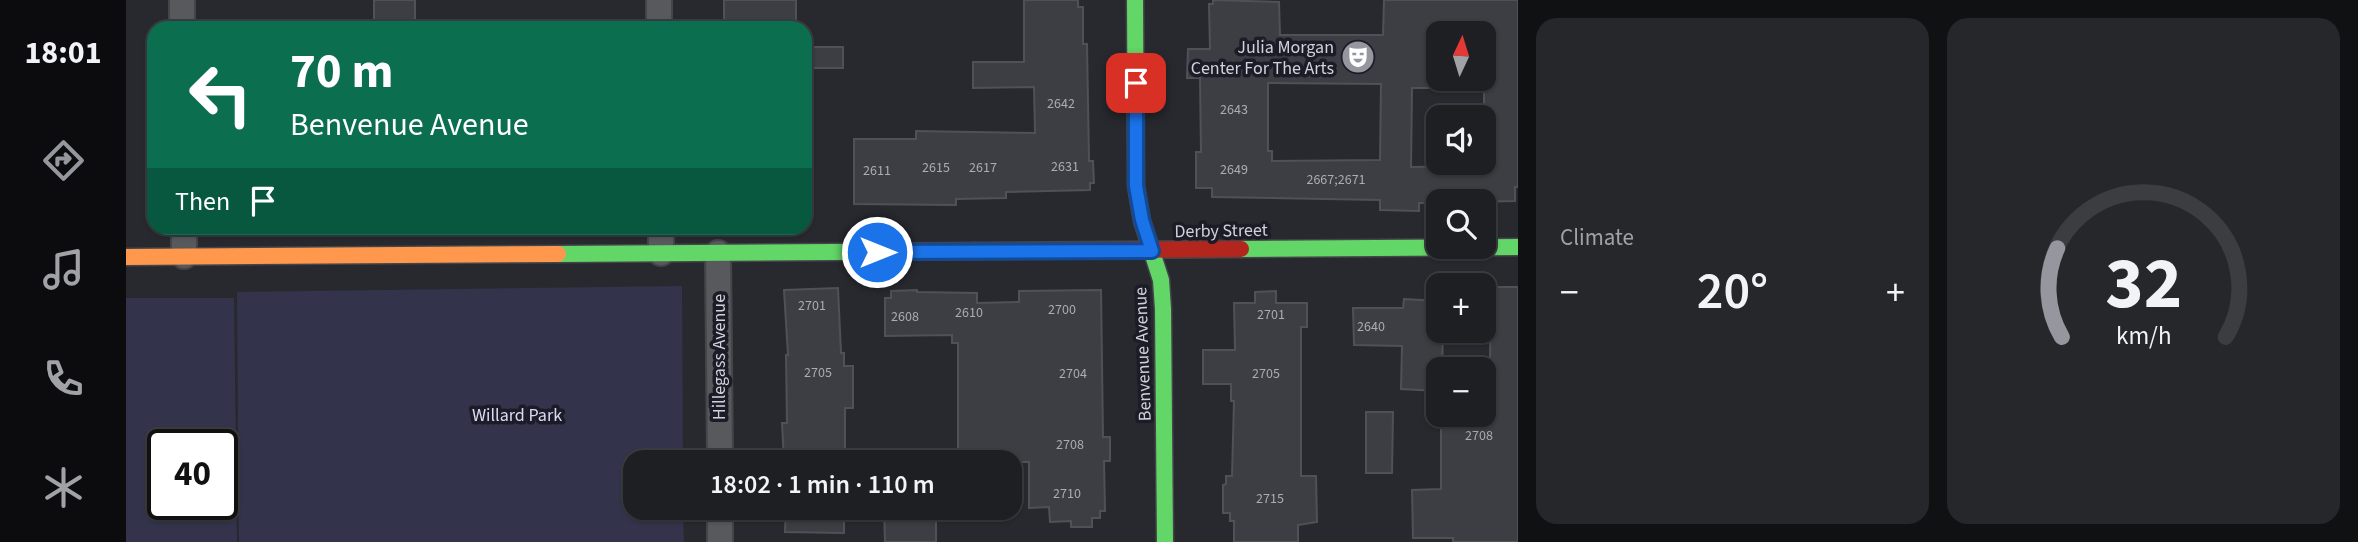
<!DOCTYPE html>
<html lang="en">
<head>
<meta charset="utf-8">
<style>
  body { margin:0; font-family:"Source Sans 3",sans-serif; background:#26272b; color:#f1f3f6; height:100vh; display:flex; flex-direction:column; font-size:26px; white-space:nowrap }
  * { box-sizing:border-box; margin:0 }
  p { font-size:23px; color:#a1a2a6 }
  .icon { flex:none; width:38px; height:38px; fill:none; stroke:currentColor; stroke-width:2; stroke-linecap:round; stroke-linejoin:round }
  .map { position:relative; flex:1; overflow:hidden }
  .sheet { display:flex; flex-direction:column; gap:18px; padding:18px; background:#101113; width:840px }
  .sheet>* { flex:none }
  .hud { position:absolute; left:21px; top:21px; width:665px; height:214px; border-radius:21px; box-shadow:0 2px 5px #0004,0 0 0 2px #3c3d41; background:#0b6e4f; color:#fff; overflow:hidden }
  .needle { width:46px; rotate:4deg }
  .tools { position:absolute; left:1300px; top:21px; display:grid; gap:14px }
  .tools a { display:grid; place-items:center; width:70px; height:70px; border-radius:14px; background:#1e1f23; box-shadow:0 2px 5px #0004,0 0 0 2px #3c3d41; font-size:35px }
  .speed { position:absolute; left:21px; top:429px; display:flex; gap:14px; font-size:35px; font-weight:700; text-align:center }
  .speed>* { display:grid; place-content:center; width:91px; height:91px; border-radius:50%; background:#1e1f23; box-shadow:0 2px 5px #0004,0 0 0 2px #3c3d41; line-height:1 }
  .speed .limit { border:4px solid #111; border-radius:10px; background:#fff; color:#111 }
  .pin { position:absolute; display:grid; place-items:center; width:60px; height:60px; color:#fff; margin:-30px; border-radius:14px; box-shadow:0 4px 10px #0006 }
  .me { position:absolute; width:77px; margin:-38px; rotate:90deg; stroke-linejoin:round; filter:drop-shadow(0 0 5px #0008) }
  .turn { display:flex; align-items:center; gap:24px; height:147px; padding:0 28px; font-size:32px }
  .turn .icon { width:91px; height:91px; stroke-width:2.5 }
  .turn b { display:block; font-size:49px; line-height:60px }
  .then { display:flex; align-items:center; height:66px; padding:0 28px; background:#0003; gap:14px; font-size:26px }
  .big { font-size:52px; font-weight:600; line-height:1.1 }
  .sheet .widget { flex:1; display:flex; flex-direction:column; justify-content:center; gap:10px; min-width:0; padding:0 24px; border-radius:21px; background:#26272b }
  .sheet .dial { align-items:center; gap:0 }
  .dial svg { height:182px; overflow:visible; fill:none; stroke:#3c3d41; stroke-width:7; stroke-linecap:round; text-anchor:middle }
  .dial text { fill:#f1f3f6; stroke:none }
  .heat { display:flex; justify-content:space-between; align-items:center; font-size:38px; direction:ltr }
  .sheet .tiles { flex:1; display:grid; gap:18px; grid-template-columns:repeat(2,1fr) }
  .trip { position:absolute; left:497px; top:450px; width:399px; height:70px; border-radius:21px; background:#1e1f23; box-shadow:0 2px 5px #0004,0 0 0 2px #3c3d41; font-weight:600; line-height:70px; text-align:center }
  main { display:flex; flex:1; min-height:0 }
  .tabs { display:flex; flex-direction:column; width:126px; justify-content:space-around; align-items:center; background:#0c0c0e; color:#a1a2a6 }
  .tabs .icon { width:49px; height:49px }
  .tabs .current { color:#96969e }
  .tabs b { font-size:32px; color:#f1f3f6 }
  .map>svg:first-child { display:block }
  .green { fill:#33334b; fill-rule:evenodd }
  .building { fill:#3d3e43; stroke:#505156; stroke-width:2; fill-rule:evenodd }
  .lines { fill:none; stroke-linecap:round; stroke-linejoin:round }
  .street-casing { stroke:#444549; stroke-width:28 }
  .fast-casing { stroke:#444549; stroke-width:19 }
  .slow-casing { stroke:#444549; stroke-width:19 }
  .jam-casing { stroke:#444549; stroke-width:19 }
  .street { stroke:#58595d; stroke-width:24 }
  .fast { stroke:#63d668; stroke-width:16 }
  .slow { stroke:#ff974d; stroke-width:16 }
  .jam { stroke:#b3261e; stroke-width:16 }
  .route-casing { stroke:#114b97; stroke-width:18 }
  .route { stroke:#1a73e8; stroke-width:12 }
  .labels { text-anchor:middle; dominant-baseline:central; stroke-width:7; stroke-linejoin:round; paint-order:stroke }
  .number-label { font-size:14px; fill:#acacb4 }
  .poi-label { font-size:18px; fill:#d1d1d9; stroke:#1c1c28; text-anchor:end }
  .street-label { font-size:18px; fill:#d1d1d9; stroke:#1c1c28 }
  .park-label { font-size:18px; fill:#d9daf5; stroke:#1c1c28 }
</style>
</head>
<body>
<main>
<nav class="tabs">
<b>18:01</b>
<svg class="icon current" aria-label="directions" viewBox="0 0 24 24"><path d="M12 3l9 9-9 9-9-9zM9 14v-3h6M13 9l2 2-2 2"/></svg>
<svg class="icon" aria-label="music" viewBox="0 0 24 24"><path d="M9 18V5l10-2v13"/><circle cx="6" cy="18" r="3"/><circle cx="16" cy="16" r="3"/></svg>
<svg class="icon" aria-label="phone" viewBox="0 0 24 24"><path d="M5 4h4l2 5-3 2q2 4 5 5l2-3 5 2v4C11 20 4 13 5 4z"/></svg>
<svg class="icon" aria-label="climate" viewBox="0 0 24 24"><path d="M12 3v18M4 7l16 10M4 17L20 7"/></svg>
</nav>
<div class="map">
<svg width="1392" height="542" viewBox="0 0 1392 542">
  <rect width="100%" height="100%" fill="#28292f"/>
  <g class="green">
    <path d="M556 286 557 462H509V508H557L558 542H113L111 292Z"/>
    <path d="M0 298H108L111 542H0ZM37 444H96V504H37Z"/>
  </g>
  <g class="building">
    <rect x="248" y="0" width="41" height="26"/>
    <rect x="598" y="0" width="72" height="28"/>
    <path d="M898 0H952V7H957V44H961L963 161H967L968 183H964V190L880 192V198L830 199V205L728 204V139H790V131L909 133 908 87 847 88V62H898Z"/>
    <path d="M1087 0 1153 2 1154 35H1257L1258 0H1392V187H1389V201L1293 203V211L1254 210V200L1086 197V188H1070V152H1075L1074 78H1061L1062 49H1084L1083 4H1087ZM1312 33H1358V166L1285 167 1286 88H1312ZM1142 83 1255 84 1254 160 1146 161V151H1142Z"/>
    <rect x="679" y="47" width="38" height="21"/>
    <path d="M1368 287H1392V542H1327V538H1287L1286 490 1315 489V416H1358V358H1364L1365 298 1368 297Z"/>
    <path d="M712 288 715 353H718V366H727V408H719V462H658L656 423H661L660 355H662L658 290Z"/>
    <path d="M791 290V292L851 293V303L893 302V291L975 290 977 437H984V461H978L979 511H974V518H966V527H945V521L924 522 923 507 903 508V462H832V343H826V335L759 336V298H765V291Z"/>
    <path d="M1150 291V303H1181V327H1175V476H1190L1191 522 1172 525V542H1108V521H1104V513H1097V485L1100 484V476H1106L1108 401H1105V384H1077V350H1109L1108 303H1129V292Z"/>
    <path d="M1278 299 1312 301V331H1317L1316 369H1312V391L1275 389 1276 346 1228 345 1227 308H1277Z"/>
    <path d="M1240 412H1267L1266 473H1240Z"/>
    <path d="M660 508H718V533L659 532Z"/>
    <path d="M758 508H810V542H759Z"/>
  </g>
  <g class="lines">
    <defs>
      <g id="street">
        <path d="M56 0V28"/>
        <path d="M533 0V28"/>
        <path d="M58 228V256"/>
        <path d="M535 228V253"/>
        <path d="M592 253 594 462"/>
        <path d="M594 508V542"/>
      </g>
      <g id="fast">
        <path d="M1009 0 1010 186 1016 221 1035 280 1037 309 1039 542"/>
        <path d="M1115 249 1392 247"/>
        <path d="M432 254 849 251"/>
      </g>
      <path id="slow" d="M0 257 432 254"/>
      <path id="jam" d="M849 251 1115 249"/>
    </defs>
    <use href="#street" class="street-casing"/>
    <use href="#fast" class="fast-casing"/>
    <use href="#slow" class="slow-casing"/>
    <use href="#jam" class="jam-casing"/>
    <use href="#street" class="street"/>
    <use href="#fast" class="fast"/>
    <use href="#slow" class="slow"/>
    <use href="#jam" class="jam"/>
  </g>
  <g class="lines">
    <defs>
      <path id="route" d="M751 252 1026 251 1016 220 1010 186V83"/>
    </defs>
    <use href="#route" class="route-casing"/>
    <use href="#route" class="route"/>
  </g>
  <defs>
    <symbol id="theatre-disc" viewBox="-11 -11 22 22"><circle r="9.5" fill="#96969e" stroke="#1c1c28"/><path d="M-5-5.5Q0-4 5-5.5V0Q5 5 0 6Q-5 5-5 0ZM-3.3-2.5H-1v1.5H-3.3ZM1-2.5H3.3v1.5H1ZM-2.8 1Q0 5.5 2.8 1Z" fill="#fff"/></symbol>
  </defs>
  <g fill-rule="evenodd">
    <use href="#theatre-disc" x="1213" y="38" width="38" height="38"/>
  </g>
  <g class="labels">
    <g class="number-label">
      <text x="935" y="104">2642</text>
      <text x="1108" y="110">2643</text>
      <text x="939" y="167">2631</text>
      <text x="810" y="168">2615</text>
      <text x="857" y="168">2617</text>
      <text x="1108" y="170">2649</text>
      <text x="751" y="171">2611</text>
      <text x="1210" y="180">2667;2671</text>
      <text x="686" y="306">2701</text>
      <text x="936" y="310">2700</text>
      <text x="843" y="313">2610</text>
      <text x="1145" y="315">2701</text>
      <text x="779" y="317">2608</text>
      <text x="1245" y="327">2640</text>
      <text x="692" y="373">2705</text>
      <text x="947" y="374">2704</text>
      <text x="1140" y="374">2705</text>
      <text x="1353" y="436">2708</text>
      <text x="944" y="445">2708</text>
      <text x="941" y="494">2710</text>
      <text x="1144" y="499">2715</text>
    </g>
    <g class="poi-label">
      <text x="1208" y="47">Julia Morgan<tspan x="1208" dy="21">Center For The Arts</tspan></text>
    </g>
    <g class="street-label">
      <text transform="translate(1095 231) rotate(-1)">Derby Street</text>
      <text transform="translate(1017 354) rotate(-92)">Benvenue Avenue</text>
      <text transform="translate(593 357) rotate(-90)">Hillegass Avenue</text>
    </g>
    <g class="park-label">
      <text x="391" y="415">Willard Park</text>
    </g>
  </g>
</svg>
<div class="tools">
<a><svg class="needle" viewBox="-14 -14 28 28"><path d="M0-13l5 13h-10z" fill="#e53935"/><path d="M0 13l5-13h-10z" fill="#a1a2a6"/></svg></a>
<a><svg class="icon" aria-label="sound" viewBox="0 0 24 24"><path d="M4 9h4l5-4v14l-5-4H4zM17 9q2 3 0 6"/></svg></a>
<a><svg class="icon" aria-label="search" viewBox="0 0 24 24"><circle cx="10" cy="10" r="6"/><path d="M15 15l6 6"/></svg></a>
<a>+</a>
<a>−</a>
</div>
<div class="speed"><div class="limit">40</div></div>
<div class="pin" style="left:1010px;top:83px;background:#d93025"><svg class="icon" aria-label="arrive" viewBox="0 0 24 24"><path d="M6 21V4h12l-3 4 3 4H6"/></svg></div>
<svg class="me" style="left:751px;top:252px" viewBox="-20 -20 40 40"><circle r="17" fill="#1a73e8" stroke="#fff" stroke-width="3"/><path d="M0-11L8 9 0 5-8 9z" fill="#fff"/></svg>
<div class="trip">18:02 · 1 min · 110 m</div>
<div class="hud">
<div class="turn"><svg class="icon" aria-label="left" viewBox="0 0 24 24"><path d="M17 20v-9H6M10 6l-5 5 5 5"/></svg><div><b>70 m</b>Benvenue Avenue</div></div>
<div class="then">Then<svg class="icon" aria-label="arrive" viewBox="0 0 24 24"><path d="M6 21V4h12l-3 4 3 4H6"/></svg></div>
</div>
</div>
<section class="sheet">
<div class="tiles">
<div class="widget"><p>Climate</p>
<div class="heat"><a>−</a><b class="big">20°</b><a>+</a></div>
</div>
<div class="widget dial"><svg viewBox="0 0 100 80">
<path d="M14 69A42 42 0 1 1 86 69"/>
<path d="M14 69A42 42 0 0 1 12 30" stroke="#96969e"/>
<text x="50" y="56" font-size="32" font-weight="700">32</text>
<text x="50" y="72" font-size="11">km/h</text>
</svg></div>
</div>
</section>
</main>
</body>
</html>
